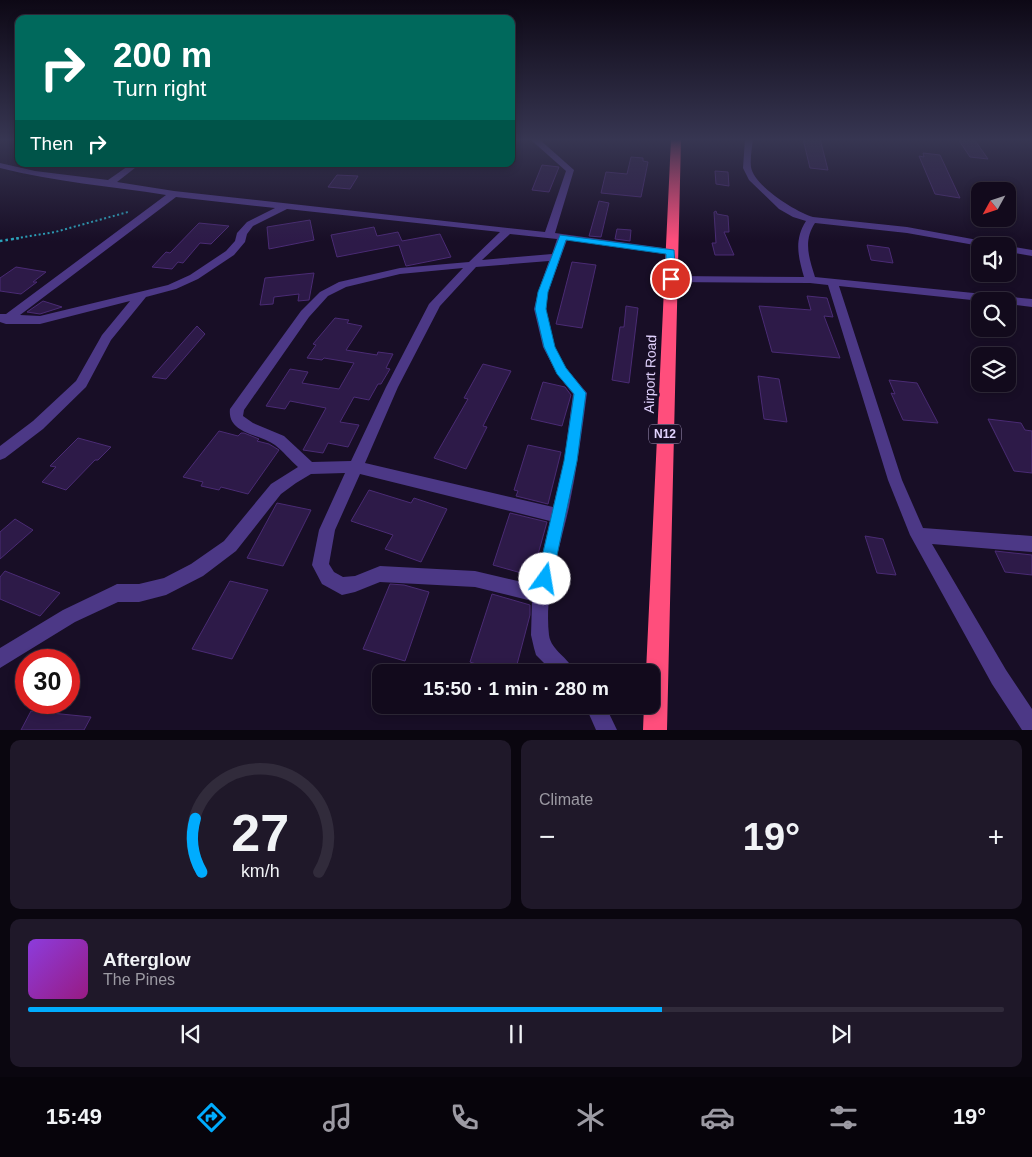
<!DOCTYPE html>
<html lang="en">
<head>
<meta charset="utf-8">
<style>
  body { margin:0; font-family:Helvetica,sans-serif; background:#1f1829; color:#f1f3f6; height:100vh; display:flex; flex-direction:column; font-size:19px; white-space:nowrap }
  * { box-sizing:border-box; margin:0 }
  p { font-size:16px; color:#9c9aa3 }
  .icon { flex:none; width:28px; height:28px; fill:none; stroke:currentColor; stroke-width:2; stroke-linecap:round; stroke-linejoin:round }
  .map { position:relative; height:730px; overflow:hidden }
  .sheet { display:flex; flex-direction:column; gap:10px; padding:10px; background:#0a060f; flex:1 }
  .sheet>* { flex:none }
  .banner { position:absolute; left:15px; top:15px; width:500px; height:152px; border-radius:10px; box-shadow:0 2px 8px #0003,0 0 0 1px #312b3b; background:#00695c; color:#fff; overflow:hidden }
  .needle { width:32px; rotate:230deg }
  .fabs { position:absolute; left:971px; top:182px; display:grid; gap:10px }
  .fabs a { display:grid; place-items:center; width:45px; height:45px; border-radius:10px; background:#120a1c; box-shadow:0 2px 8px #0003,0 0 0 1px #312b3b; font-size:25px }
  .speed { position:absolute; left:15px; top:649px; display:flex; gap:10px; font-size:25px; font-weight:700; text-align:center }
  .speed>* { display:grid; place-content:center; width:65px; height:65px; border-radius:50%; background:#120a1c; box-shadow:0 2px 8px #0003,0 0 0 1px #312b3b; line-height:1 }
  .speed .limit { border:8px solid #d22; background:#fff; color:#111 }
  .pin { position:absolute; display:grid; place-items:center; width:42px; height:42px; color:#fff; margin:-21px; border:2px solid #fff; border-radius:50%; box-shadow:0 1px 5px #0007 }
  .me { position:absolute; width:55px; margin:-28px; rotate:13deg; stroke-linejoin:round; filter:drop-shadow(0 0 4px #0008) }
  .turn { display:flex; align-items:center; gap:18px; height:105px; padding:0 15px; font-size:22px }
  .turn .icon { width:65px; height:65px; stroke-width:2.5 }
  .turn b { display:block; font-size:35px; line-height:42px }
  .then { display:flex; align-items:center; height:48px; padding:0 15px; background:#0003; gap:10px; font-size:19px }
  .big { font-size:38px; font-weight:600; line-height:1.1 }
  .sheet .card { flex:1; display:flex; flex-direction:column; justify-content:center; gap:8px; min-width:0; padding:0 18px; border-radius:10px; background:#1f1829 }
  .sheet .dial { align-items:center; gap:0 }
  .dial svg { height:130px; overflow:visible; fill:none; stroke:#312b3b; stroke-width:7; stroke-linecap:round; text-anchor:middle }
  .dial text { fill:#f1f3f6; stroke:none }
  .song { display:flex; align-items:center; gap:15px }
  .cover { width:60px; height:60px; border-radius:8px; background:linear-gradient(135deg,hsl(270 70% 55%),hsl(310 70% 35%)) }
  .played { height:5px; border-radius:2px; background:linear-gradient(90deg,#00acfe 65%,#312b3b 65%) }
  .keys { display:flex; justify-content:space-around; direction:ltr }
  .heat { display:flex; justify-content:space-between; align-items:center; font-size:28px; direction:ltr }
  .sheet .tiles { flex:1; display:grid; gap:10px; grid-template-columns:1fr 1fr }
  .card:last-child { grid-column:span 2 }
  .trip { position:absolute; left:372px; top:664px; width:288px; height:50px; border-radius:10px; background:#120a1c; box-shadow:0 2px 8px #0003,0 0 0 1px #312b3b; font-weight:600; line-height:50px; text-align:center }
  .menu { display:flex; height:80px; justify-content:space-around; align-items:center; background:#07040b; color:#9c9aa3 }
  .menu .icon { width:35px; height:35px }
  .menu .selected { color:#00acfe }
  .menu b { font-size:22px; color:#f1f3f6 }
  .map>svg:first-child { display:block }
  .building { fill:#2d1a48; stroke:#4a2b74 }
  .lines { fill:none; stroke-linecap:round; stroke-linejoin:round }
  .path-far1 { stroke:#2ba3bb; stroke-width:2; stroke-dasharray:2 2.5; stroke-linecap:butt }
  .path { stroke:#2ba3bb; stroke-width:2.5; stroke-dasharray:2.5 3; stroke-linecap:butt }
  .street { fill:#4c3886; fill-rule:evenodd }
  .highway { fill:#ff4e7c; fill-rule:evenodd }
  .route { fill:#00acfe; stroke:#0070a5 }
  .labels { text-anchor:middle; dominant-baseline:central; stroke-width:5; stroke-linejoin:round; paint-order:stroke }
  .shield { fill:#180e26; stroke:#a598be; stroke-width:1 }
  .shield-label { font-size:12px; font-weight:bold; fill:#e2d3ff }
  .street-label { font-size:14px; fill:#e2d3ff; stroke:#180e26 }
</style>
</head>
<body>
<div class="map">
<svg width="1032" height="730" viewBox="0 0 1032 730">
  <rect width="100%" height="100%" fill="#180e26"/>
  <g class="building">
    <path d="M803 139H820L828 170 810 168Z"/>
    <path d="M958 139H974L988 159 970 157Z"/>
    <path d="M923 153 940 155 960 198 935 194 919 156 924 157Z"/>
    <path d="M631 157 643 158V161L648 162 641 197 601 193 606 172 627 174Z"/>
    <path d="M542 165 559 167 549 192 532 190Z"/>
    <path d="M715 171 728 172 729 186 716 184Z"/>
    <path d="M337 175 358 176 350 189 328 187Z"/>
    <path d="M599 201 609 203 601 237 589 236Z"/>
    <path d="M716 211 717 214 728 216 729 232H724L734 255H715L712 243H716L714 212Z"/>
    <path d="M310 220 314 240 269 249 267 227Z"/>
    <path d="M199 223 229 226 211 244 200 243 183 263 178 262 172 269 152 267 166 252 170 253Z"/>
    <path d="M374 227 377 236 398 232 402 241 440 234 451 257 406 266 399 245 337 257 331 235Z"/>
    <path d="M617 229 631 230 630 241 615 239Z"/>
    <path d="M867 245 889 248 893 263 871 260Z"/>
    <path d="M572 262 596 265 582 328 556 324Z"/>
    <path d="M16 267 46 272 33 282H37L21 294 0 291V278Z"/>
    <path d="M314 273 309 300 298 301 299 294 274 297 273 304 260 305 265 278Z"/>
    <path d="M807 296 827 298 833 317 824 316 840 358 772 352 759 306 811 310Z"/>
    <path d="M43 301 62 307 40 314 27 312Z"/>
    <path d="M626 306 638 308 629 383 612 380 620 327H624Z"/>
    <path d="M335 318 349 320 347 323 362 326 346 350 377 355 378 352 393 354 386 368 390 369 381 384H378L369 400 354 397 340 422 359 425 348 447 328 443 323 453 303 450 326 408 290 401 285 409 266 406 290 369 308 372 302 383 339 389 354 363 324 358 322 360 307 358 316 345 313 344Z"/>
    <path d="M197 326 205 334 166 379 152 377Z"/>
    <path d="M483 364 511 371 483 426 487 427 466 469 434 458 468 399 464 398Z"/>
    <path d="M758 376 779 379 787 422 764 419Z"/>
    <path d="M889 380 917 383 938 423 903 420 891 393 895 394Z"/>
    <path d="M543 382 565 387 571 395 562 426 531 419Z"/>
    <path d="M988 419 1021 423 1025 430 1032 431V473L1014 471Z"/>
    <path d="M219 431 238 436 241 433H244L259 439 257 441 269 444 279 450 248 494 221 487 219 490 201 486 203 482 183 477Z"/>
    <path d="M78 438 111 447 98 460H95L66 490 42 482 56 467 50 466Z"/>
    <path d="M528 445 561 452 548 504 516 496 518 491 514 490Z"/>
    <path d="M369 490 411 503 414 498 447 509 421 562 385 549 393 535 351 521Z"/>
    <path d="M277 503 311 510 283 566 247 558Z"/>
    <path d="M510 513 547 522 532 576 493 565Z"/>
    <path d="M15 519 33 530 0 559V532Z"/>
    <path d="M865 536 883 539 896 575 877 573Z"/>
    <path d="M995 551 1032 555V575L1005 572Z"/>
    <path d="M5 571 60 593 40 616 0 599V577Z"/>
    <path d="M230 581 268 590 232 659 192 649Z"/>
    <path d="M390 584 404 585 429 592 405 661 363 649Z"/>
    <path d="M492 594 530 605V615L515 672H501L470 662Z"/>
    <path d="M31 711 91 717 84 730H21Z"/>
  </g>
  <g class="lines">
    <path class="path-far1" d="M12 239 55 232 128 212"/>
    <path class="path" d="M0 241 20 238"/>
    <g class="street">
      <path d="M530 139H539L574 170 555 233 671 249 676 252 671 255 567 240 548 292 546 309 555 347 566 368 587 393C582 431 577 469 569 507 560 548 544 593 549 635 551 651 570 658 574 672H553L536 655 534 648 531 635 532 601 475 587 380 582 355 592 342 595 322 584 312 565 319 530 345 473 311 474 296 483 281 494 236 551 203 576 166 595 139 602H118L75 622 0 668V648L63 610 111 587 117 584H139L164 578 191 564 224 541 271 484 298 467C290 460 283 451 275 445 260 434 227 434 230 409L301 311 320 292 339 282 400 268 469 262 500 232 287 209 253 226 247 234 245 242 234 255 198 279 176 289 146 297 111 340 86 387 43 429 5 458 0 460V446L33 421 76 381 102 335 130 301 40 324H6L0 322V314H6L166 195C111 186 54 182 0 168V163L35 171 108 180 131 164H140L117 182 174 191 545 232 566 171ZM176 197 275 208 247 222 237 233 235 241 226 251 190 275 168 285 40 316 20 315ZM510 234 557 239 552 254 482 260ZM549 261 538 292 534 309 543 347 557 374 573 394 564 461 553 507 365 463 398 387 440 306 476 267ZM463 268 429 304 386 387 351 461 312 462 284 436 253 423 243 416 244 410 309 317 328 296 346 287 400 274ZM360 474 550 521 535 585 475 571 380 566 355 576 343 577 334 572 329 564 335 530Z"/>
      <path d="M745 139H753C752 148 750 158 751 167 754 186 796 212 813 217L907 227 994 243 999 246H980L907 233 815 223C803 241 809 258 815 277L1032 299V307L1008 304V301H981L839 286 902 480 923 528 1032 536V552L932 544 1006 670 1032 709V730H1022L992 684 910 535 888 480 828 285 810 283 671 282 666 279 671 276 804 277C798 256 794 240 806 221L793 217 779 209 749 180 743 168Z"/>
      <path d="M1007 246H1008L1032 250V256L1008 252Z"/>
      <path d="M585 705H605L617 730H596Z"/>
    </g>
    <path class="highway" d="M671 139H681L667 730H643L644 705H651V672H646Z"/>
  </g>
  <linearGradient id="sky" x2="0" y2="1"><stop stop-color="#0d0815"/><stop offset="0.58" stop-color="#373652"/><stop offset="1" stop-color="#373652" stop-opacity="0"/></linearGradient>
  <rect width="1032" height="241" fill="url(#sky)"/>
  <path class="route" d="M560 235 674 250 676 279 671 282 666 279V254L566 240 548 292 546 309 555 347 566 368 586 393 577 461 552 579 550 584 545 586 539 584 537 579 564 461 574 394 557 374 544 347 535 309 538 292Z"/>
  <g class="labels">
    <rect class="shield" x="649" y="424.5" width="32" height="19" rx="4"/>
    <g class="shield-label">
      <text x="665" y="434">N12</text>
    </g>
    <g class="street-label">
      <text transform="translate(650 374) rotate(-88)">Airport Road</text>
    </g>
  </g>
</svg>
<div class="fabs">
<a><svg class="needle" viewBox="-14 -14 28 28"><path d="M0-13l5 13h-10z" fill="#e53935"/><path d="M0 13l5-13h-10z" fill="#9c9aa3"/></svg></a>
<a><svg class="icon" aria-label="sound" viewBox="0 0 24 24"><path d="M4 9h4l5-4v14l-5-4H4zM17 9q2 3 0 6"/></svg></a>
<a><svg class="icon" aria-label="search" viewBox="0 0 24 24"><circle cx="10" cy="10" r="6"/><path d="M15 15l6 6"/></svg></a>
<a><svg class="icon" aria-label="layers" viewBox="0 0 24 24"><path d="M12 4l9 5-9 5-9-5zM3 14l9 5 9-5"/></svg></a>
</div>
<div class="speed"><div class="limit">30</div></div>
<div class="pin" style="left:671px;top:279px;background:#d93025"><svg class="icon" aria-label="arrive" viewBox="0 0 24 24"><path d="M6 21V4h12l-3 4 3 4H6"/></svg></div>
<svg class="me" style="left:545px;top:579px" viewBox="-20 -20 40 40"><circle r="19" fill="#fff"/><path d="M0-13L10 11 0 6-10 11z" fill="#00acfe"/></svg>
<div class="trip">15:50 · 1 min · 280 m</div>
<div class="banner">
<div class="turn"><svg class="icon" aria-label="right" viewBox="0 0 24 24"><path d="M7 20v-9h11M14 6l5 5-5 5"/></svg><div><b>200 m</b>Turn right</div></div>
<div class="then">Then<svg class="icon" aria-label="right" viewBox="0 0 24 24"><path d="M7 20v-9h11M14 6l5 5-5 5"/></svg></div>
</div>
</div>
<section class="sheet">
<div class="tiles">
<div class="card dial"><svg viewBox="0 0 100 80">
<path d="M14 69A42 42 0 1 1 86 69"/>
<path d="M14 69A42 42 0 0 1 10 36" stroke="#00acfe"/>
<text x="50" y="56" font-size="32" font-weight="700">27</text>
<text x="50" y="72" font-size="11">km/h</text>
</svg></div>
<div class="card"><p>Climate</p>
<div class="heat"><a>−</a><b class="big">19°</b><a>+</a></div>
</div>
<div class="card">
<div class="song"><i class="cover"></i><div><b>Afterglow</b><p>The Pines</p></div></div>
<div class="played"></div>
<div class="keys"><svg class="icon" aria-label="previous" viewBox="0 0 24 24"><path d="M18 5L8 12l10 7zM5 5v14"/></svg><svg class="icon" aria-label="pause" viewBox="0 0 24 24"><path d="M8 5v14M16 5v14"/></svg><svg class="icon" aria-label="next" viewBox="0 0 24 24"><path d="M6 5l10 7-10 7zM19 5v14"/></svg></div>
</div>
</div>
</section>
<nav class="menu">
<b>15:49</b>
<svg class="icon selected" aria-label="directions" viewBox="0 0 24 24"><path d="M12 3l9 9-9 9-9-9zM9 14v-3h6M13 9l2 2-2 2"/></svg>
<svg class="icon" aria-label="music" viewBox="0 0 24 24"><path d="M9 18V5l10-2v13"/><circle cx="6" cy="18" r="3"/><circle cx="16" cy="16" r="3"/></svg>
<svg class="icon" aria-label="phone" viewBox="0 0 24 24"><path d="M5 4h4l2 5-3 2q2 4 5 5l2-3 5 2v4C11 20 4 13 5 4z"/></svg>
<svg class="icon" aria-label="climate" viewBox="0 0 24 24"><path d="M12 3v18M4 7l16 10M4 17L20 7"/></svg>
<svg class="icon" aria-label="car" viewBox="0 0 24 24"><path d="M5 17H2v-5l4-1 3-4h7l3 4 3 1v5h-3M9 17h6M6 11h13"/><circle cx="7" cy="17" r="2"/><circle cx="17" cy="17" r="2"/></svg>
<svg class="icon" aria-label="filters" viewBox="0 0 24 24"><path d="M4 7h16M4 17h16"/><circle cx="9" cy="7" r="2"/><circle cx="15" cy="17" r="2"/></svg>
<b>19°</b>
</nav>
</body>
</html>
